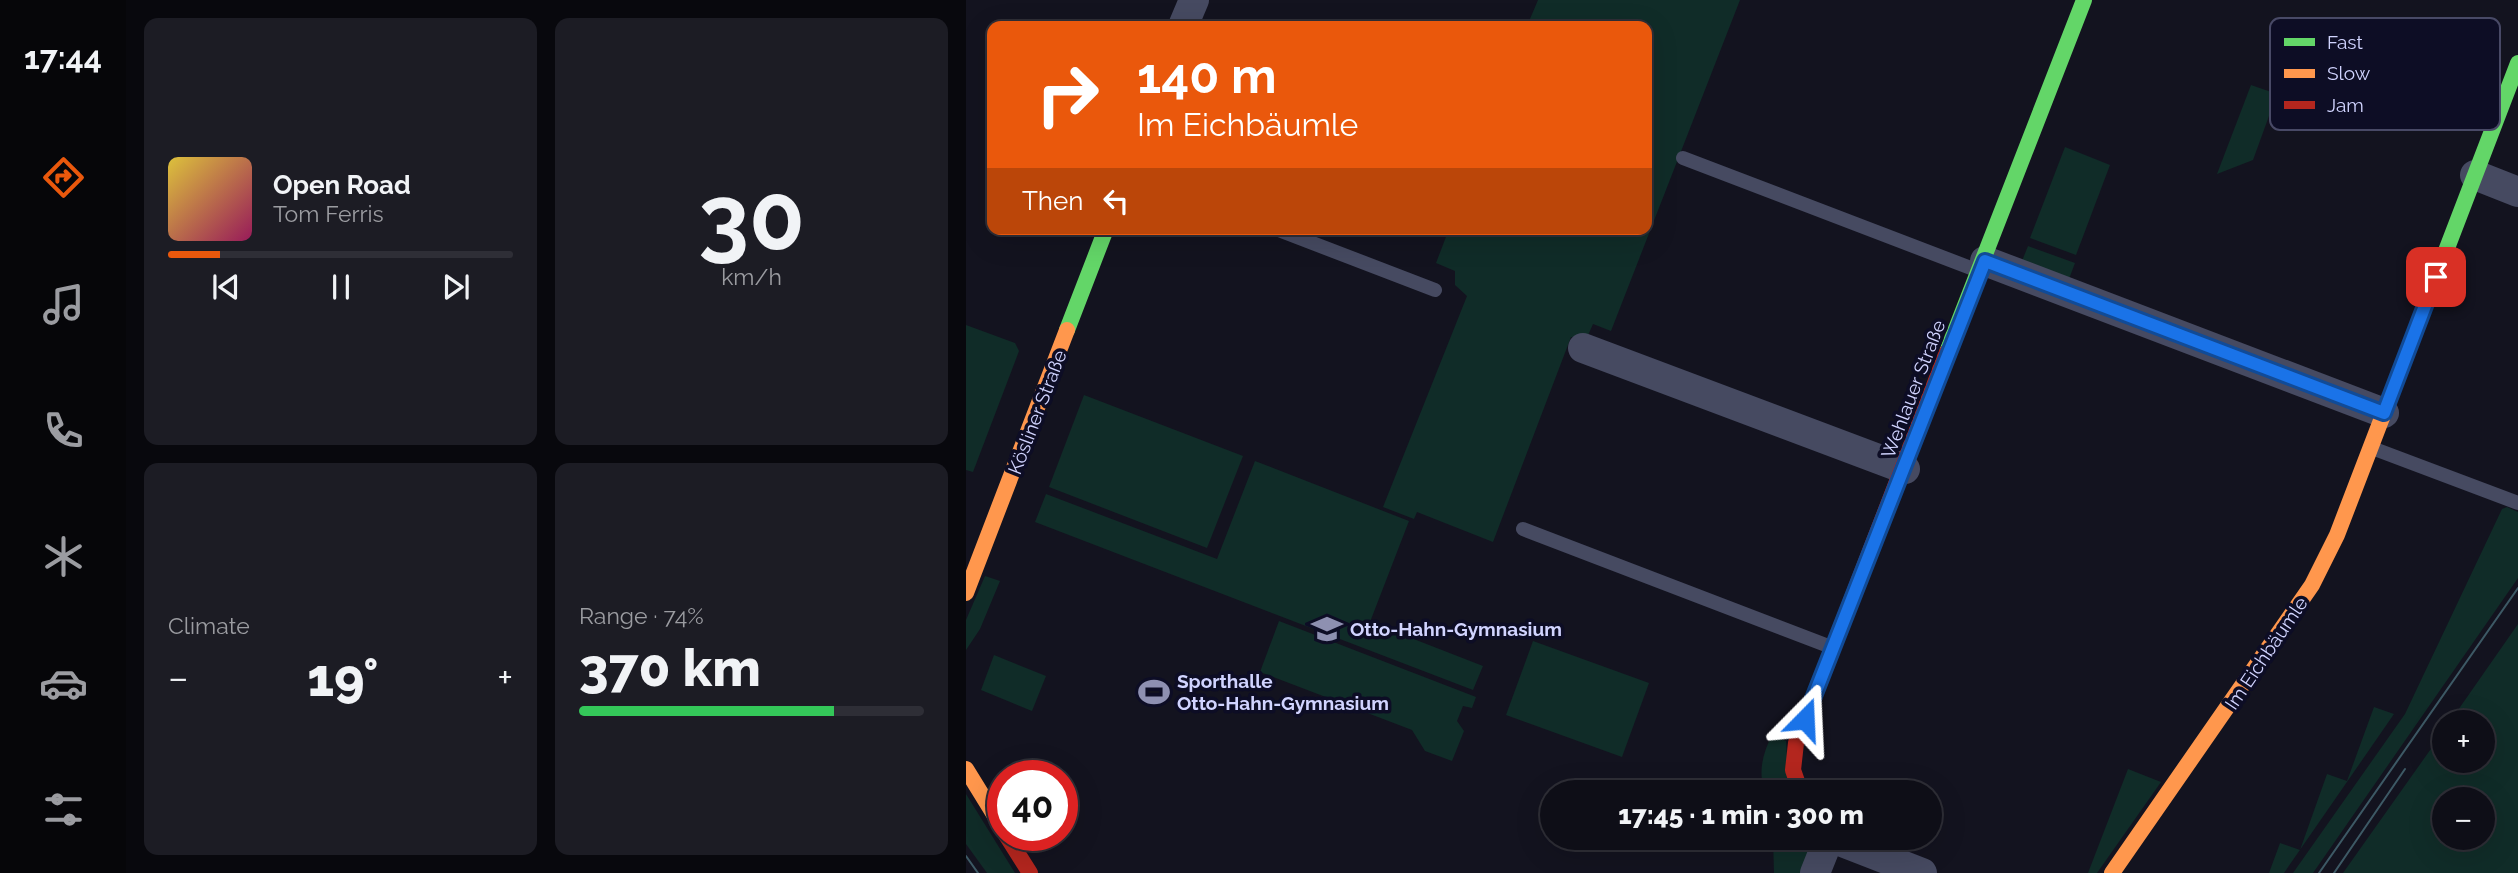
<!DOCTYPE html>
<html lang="en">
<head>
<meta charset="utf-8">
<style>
  body { margin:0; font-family:Raleway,sans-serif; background:#1c1c24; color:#f1f3f6; height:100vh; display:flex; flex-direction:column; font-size:26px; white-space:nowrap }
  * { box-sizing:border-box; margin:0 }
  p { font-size:23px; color:#9b9ca1 }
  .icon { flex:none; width:38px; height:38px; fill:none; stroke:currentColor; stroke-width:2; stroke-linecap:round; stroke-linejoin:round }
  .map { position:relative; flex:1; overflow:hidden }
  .sheet { display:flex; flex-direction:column; gap:18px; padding:18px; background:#08080d; width:840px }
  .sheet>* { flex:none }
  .banner { position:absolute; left:21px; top:21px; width:665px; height:214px; border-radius:14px; box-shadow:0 7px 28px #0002,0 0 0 2px #2e2e36; background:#ea580c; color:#fff; overflow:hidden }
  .controls { position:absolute; left:1466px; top:710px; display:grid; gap:14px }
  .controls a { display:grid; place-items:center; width:63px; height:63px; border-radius:50%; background:#0e0e17; box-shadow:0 7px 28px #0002,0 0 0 2px #2e2e36; font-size:35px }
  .speed { position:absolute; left:21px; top:760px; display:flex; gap:14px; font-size:35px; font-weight:700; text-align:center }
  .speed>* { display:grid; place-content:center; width:91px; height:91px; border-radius:50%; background:#0e0e17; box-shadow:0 7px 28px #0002,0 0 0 2px #2e2e36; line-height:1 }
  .speed .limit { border:10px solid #d22; background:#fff; color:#111 }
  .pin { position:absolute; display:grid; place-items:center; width:60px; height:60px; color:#fff; margin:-30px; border-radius:14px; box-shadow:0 4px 10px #0006 }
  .me { position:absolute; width:77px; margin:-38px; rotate:21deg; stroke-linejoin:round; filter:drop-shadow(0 0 5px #0008) }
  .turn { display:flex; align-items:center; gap:24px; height:147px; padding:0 35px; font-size:32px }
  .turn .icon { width:91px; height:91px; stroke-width:2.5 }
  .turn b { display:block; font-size:49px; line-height:60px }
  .then { display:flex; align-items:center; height:66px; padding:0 35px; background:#0003; gap:14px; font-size:26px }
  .big { font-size:52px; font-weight:800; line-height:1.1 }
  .sheet .card { flex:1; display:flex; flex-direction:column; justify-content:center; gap:10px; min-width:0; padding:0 24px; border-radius:14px; background:#1c1c24 }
  .sheet .dial { align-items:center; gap:0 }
  .dial b { font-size:91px; line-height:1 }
  .song { display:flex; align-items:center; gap:21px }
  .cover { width:84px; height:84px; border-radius:10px; background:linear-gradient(135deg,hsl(50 70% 55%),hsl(330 70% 35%)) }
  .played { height:7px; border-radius:4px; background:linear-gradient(90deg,#ea580c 15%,#2e2e36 15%) }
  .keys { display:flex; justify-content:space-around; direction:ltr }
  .heat { display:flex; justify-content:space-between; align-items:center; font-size:38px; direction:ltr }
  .charge { height:10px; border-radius:5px; background:linear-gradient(90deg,#34c759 74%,#2e2e36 0) }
  .sheet .tiles { flex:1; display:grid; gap:18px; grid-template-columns:repeat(2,1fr) }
  .trip { position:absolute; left:574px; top:780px; width:402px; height:70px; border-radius:35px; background:#0e0e17; box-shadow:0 7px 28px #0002,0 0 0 2px #2e2e36; font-weight:800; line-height:70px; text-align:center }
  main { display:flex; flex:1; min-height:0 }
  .tab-bar { display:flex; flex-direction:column; width:126px; justify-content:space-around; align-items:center; background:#060609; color:#9b9ca1 }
  .tab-bar .icon { width:49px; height:49px }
  .tab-bar .selected { color:#ea580c }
  .tab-bar b { font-size:32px; color:#f1f3f6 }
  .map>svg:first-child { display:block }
  .green { fill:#102c28; fill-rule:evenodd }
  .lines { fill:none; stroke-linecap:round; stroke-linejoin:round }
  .lane { stroke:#464a61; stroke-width:14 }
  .street { stroke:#464a61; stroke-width:30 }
  .fast { stroke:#63d668; stroke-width:16 }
  .slow { stroke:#ff974d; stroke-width:16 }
  .jam { stroke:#b3261e; stroke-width:16 }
  .tram { stroke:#3d5965; stroke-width:2 }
  .route-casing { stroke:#114b97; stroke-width:18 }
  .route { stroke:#1a73e8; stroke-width:12 }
  .labels { text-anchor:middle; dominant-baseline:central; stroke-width:7; stroke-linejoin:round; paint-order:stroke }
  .street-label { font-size:19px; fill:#d1d4ff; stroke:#0d0d25 }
  .poi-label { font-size:19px; font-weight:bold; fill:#d1d4ff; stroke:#0d0d25; text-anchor:start }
  .key { fill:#0d0d25; stroke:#484966; stroke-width:2 }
  .key-label { font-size:19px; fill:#d1d4ff }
</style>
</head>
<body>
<main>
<nav class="tab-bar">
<b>17:44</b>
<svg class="icon selected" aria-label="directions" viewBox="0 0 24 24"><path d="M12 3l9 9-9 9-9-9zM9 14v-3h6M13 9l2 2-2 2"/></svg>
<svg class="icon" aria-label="music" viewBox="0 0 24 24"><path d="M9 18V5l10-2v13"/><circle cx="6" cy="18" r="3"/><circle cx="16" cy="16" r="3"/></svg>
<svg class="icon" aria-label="phone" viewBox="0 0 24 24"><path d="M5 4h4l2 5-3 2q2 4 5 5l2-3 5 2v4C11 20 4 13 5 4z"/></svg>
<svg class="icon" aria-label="climate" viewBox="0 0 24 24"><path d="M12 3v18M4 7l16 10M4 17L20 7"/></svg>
<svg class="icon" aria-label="car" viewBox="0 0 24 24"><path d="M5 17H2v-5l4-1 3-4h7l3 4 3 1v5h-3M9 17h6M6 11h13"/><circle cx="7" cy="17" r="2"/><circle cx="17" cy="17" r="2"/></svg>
<svg class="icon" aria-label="filters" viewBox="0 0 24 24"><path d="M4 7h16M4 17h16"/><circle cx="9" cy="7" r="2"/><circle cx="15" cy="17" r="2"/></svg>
</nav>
<section class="sheet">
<div class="tiles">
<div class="card">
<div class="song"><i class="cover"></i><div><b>Open Road</b><p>Tom Ferris</p></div></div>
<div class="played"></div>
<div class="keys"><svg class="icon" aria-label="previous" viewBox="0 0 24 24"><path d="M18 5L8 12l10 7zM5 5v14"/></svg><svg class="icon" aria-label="pause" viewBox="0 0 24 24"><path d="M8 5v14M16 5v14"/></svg><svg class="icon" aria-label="next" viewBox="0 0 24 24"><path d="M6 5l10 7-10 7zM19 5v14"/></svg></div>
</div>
<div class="card dial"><b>30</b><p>km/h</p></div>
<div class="card"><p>Climate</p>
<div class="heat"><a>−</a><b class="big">19°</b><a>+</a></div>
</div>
<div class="card"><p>Range · 74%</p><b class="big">370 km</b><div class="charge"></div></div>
</div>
</section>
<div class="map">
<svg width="1552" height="873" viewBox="0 0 1552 873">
  <rect width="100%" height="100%" fill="#13131f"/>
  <g class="green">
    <path d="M572 0H774L645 331 627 324 620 340 605 337 527 542 451 512 448 519 417 507 501 296 489 285V271L470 263 483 229H681V26H561Z"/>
    <path d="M1285 85 1311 94 1287 160 1251 174Z"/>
    <path d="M1099 147 1144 165 1110 255 1064 238Z"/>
    <path d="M1062 246 1109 263 1103 279 1056 261Z"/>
    <path d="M0 325 49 343 53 351 7 472 0 470Z"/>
    <path d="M118 395 277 456 241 548 83 487Z"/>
    <path d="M289 461 443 521 404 622 517 666 507 690 69 522 80 494 251 559Z"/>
    <path d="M1541 507 1552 512V578L1347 873H1327L1439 714 1536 509Z"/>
    <path d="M19 576 34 581 14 629 0 650V620Z"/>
    <path d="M313 621 510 697 506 708 497 706 491 721 498 731 486 761 459 751 446 730 294 672Z"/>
    <path d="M1552 624V873H1377L1479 729V761H1517V723H1483ZM1479 800H1517V838H1479Z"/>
    <path d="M567 641 683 683 656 757 540 715Z"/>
    <path d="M28 655 80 676 66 711 15 690Z"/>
    <path d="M1408 707 1428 714 1318 873H1303L1314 843 1334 850 1361 774 1381 781Z"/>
    <path d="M806 735 820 741 823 793H799C792 772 796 755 806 735Z"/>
    <path d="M1162 769 1195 782 1131 873H1122Z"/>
    <path d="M0 794 49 873H21L0 844Z"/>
    <path d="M807 838H839L842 856 836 873H808Z"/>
  </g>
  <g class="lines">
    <g class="lane">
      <path d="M717 158 1010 270"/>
      <path d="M310 229 469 290"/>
      <path d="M1406 448 1552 503"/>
      <path d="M557 529 865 647"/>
    </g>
    <g class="street">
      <path d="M217 26 228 0"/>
      <path d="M1509 175 1552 192"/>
      <path d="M1019 261 1418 413"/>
      <path d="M617 348 939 469"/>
      <path d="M866 838 956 873"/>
      <path d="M849 873 863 838"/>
    </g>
    <g class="fast">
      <path d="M101 330 140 229"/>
      <path d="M981 352 1118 0"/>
      <path d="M1437 363 1552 63"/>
    </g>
    <g class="slow">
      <path d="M0 593 101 330"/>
      <path d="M0 769 37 829"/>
      <path d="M1146 873 1346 585 1371 535 1437 363"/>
    </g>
    <g class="jam">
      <path d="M835 793 827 770 830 743 981 352"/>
      <path d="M40 835 64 873"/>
    </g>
    <g class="tram">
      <path d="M0 856 12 873"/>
      <path d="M1353 873 1552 588"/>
      <path d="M1368 873 1439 769"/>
    </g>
  </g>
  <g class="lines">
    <defs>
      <path id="route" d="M839 719 1019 261 1418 413 1470 277"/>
    </defs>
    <use href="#route" class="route-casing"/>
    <use href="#route" class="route"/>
  </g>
  <defs>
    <symbol id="school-bare" viewBox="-9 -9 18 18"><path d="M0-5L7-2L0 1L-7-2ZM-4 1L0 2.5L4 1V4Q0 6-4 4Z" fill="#8e90b1" stroke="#0d0d25" stroke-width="2.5" paint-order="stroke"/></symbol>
    <symbol id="stadium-bare" viewBox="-9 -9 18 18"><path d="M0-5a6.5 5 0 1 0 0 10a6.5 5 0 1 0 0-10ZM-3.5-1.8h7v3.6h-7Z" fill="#8e90b1" stroke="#0d0d25" stroke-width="2.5" paint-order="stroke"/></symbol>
  </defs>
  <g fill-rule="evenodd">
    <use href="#school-bare" x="339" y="607" width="44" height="44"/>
    <use href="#stadium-bare" x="166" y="670" width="44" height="44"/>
  </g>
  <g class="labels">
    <g class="street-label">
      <text transform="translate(947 389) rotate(-69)">Wehlauer Straße</text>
      <text transform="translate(71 412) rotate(-69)">Kösliner Straße</text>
      <text transform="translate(1300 653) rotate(-56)">Im Eichbäumle</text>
    </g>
    <g class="poi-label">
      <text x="384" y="629">Otto-Hahn-Gymnasium</text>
      <text x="211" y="681">Sporthalle<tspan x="211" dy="22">Otto-Hahn-Gymnasium</tspan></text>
    </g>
  </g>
  <rect x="1304" y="18" width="230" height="112" rx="10" class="key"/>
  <rect x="1318" y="38" width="31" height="8" fill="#63d668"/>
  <rect x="1318" y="69" width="31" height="9" fill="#ff974d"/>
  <rect x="1318" y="101" width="31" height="8" fill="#b3261e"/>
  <g class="key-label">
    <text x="1361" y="49">Fast</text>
    <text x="1361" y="80">Slow</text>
    <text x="1361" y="112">Jam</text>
  </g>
</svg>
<div class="controls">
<a>+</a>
<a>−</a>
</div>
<div class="speed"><div class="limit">40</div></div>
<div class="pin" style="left:1470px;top:277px;background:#d93025"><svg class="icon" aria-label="arrive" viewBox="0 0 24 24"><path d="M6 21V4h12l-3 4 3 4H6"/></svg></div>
<svg class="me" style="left:839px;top:719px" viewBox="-20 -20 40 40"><path d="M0-17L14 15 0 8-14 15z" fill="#1a73e8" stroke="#fff" stroke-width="4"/></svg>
<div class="trip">17:45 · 1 min · 300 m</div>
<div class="banner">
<div class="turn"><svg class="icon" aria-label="right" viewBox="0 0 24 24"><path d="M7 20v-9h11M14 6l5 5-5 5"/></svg><div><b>140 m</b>Im Eichbäumle</div></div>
<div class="then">Then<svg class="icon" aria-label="left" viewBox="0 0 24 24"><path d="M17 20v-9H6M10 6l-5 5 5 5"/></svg></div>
</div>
</div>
</main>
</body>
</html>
